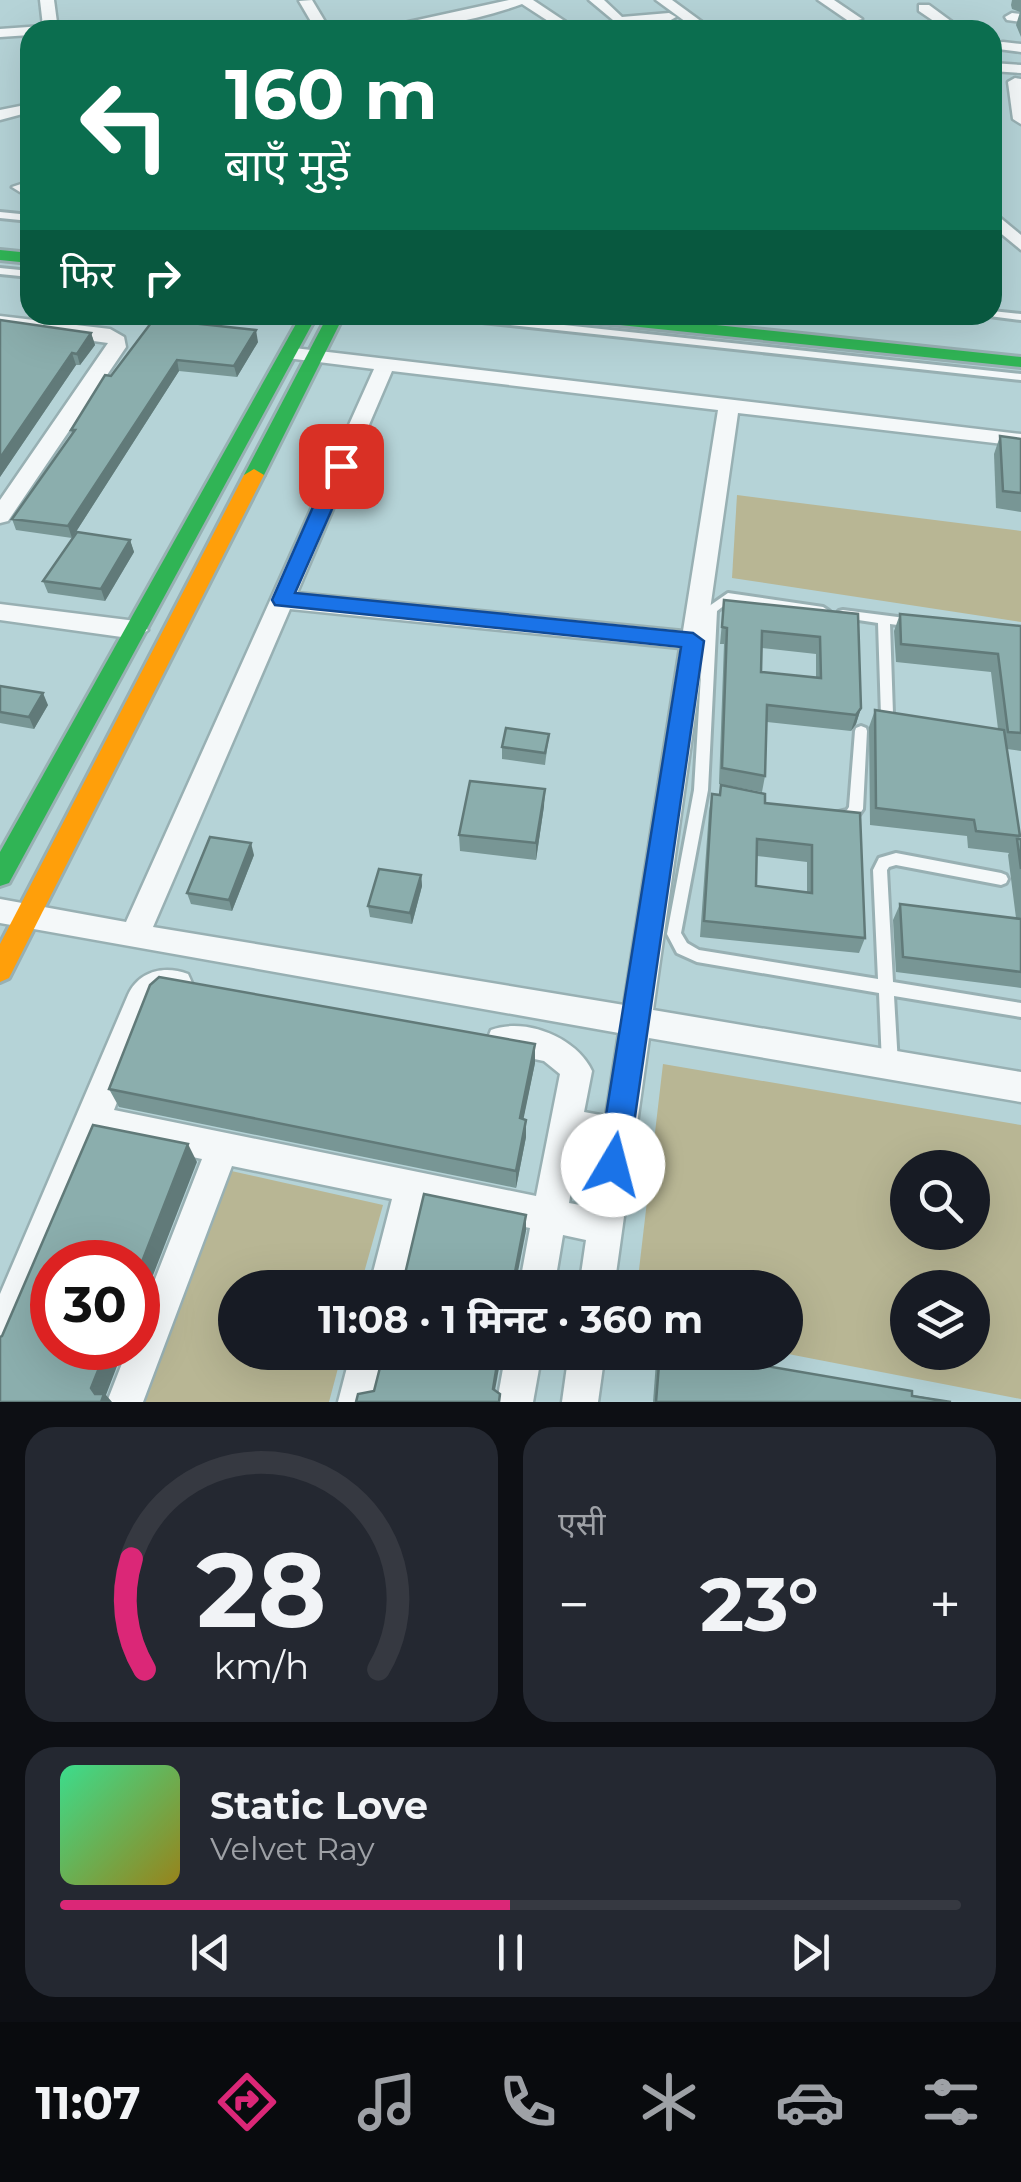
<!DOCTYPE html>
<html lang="hi">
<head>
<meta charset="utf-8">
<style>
  body { margin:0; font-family:Montserrat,"Noto Sans Devanagari",sans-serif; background:#242831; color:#f1f3f6; height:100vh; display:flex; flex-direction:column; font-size:38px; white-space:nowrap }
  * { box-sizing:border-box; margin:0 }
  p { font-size:32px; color:#9ea1a6 }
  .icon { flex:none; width:55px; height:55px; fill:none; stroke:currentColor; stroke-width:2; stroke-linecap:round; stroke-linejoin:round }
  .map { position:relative; height:1402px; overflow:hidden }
  .sheet { display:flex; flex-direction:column; gap:25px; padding:25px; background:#0d0f14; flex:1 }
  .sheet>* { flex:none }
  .banner { position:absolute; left:20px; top:20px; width:982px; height:305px; border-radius:30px; box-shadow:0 10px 40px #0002; background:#0b6e4f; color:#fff; overflow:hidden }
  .buttons { position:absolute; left:890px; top:1150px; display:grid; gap:20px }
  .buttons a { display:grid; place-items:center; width:100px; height:100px; border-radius:50%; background:#171b24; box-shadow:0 10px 40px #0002; font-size:50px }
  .speed { position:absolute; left:30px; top:1240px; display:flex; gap:20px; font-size:50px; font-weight:700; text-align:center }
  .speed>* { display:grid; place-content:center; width:130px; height:130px; border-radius:50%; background:#171b24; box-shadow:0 10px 40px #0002; line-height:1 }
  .speed .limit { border:15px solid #d22; background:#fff; color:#111 }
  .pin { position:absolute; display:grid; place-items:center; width:85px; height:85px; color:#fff; margin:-42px; border-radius:20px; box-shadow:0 5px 15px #0006 }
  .me { position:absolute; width:110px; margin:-55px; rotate:8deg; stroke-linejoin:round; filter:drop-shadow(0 0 8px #0008) }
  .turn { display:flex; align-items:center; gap:35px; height:210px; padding:0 40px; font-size:45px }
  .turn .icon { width:130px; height:130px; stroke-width:2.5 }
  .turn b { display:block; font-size:70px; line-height:85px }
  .then { display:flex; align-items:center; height:95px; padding:0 40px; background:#0003; gap:20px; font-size:38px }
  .big { font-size:75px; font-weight:700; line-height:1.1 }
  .sheet .tile { flex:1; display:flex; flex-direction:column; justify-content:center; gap:15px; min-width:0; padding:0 35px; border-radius:30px; background:#242831 }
  .sheet .dial { align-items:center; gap:0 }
  .dial svg { height:260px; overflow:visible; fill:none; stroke:#363941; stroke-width:7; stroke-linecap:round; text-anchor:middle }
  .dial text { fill:#f1f3f6; stroke:none }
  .song { display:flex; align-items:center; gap:30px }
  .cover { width:120px; height:120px; border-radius:15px; background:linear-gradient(135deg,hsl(150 70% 55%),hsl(50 70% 35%)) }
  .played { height:10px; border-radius:5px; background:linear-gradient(90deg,#db2777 50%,#363941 50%) }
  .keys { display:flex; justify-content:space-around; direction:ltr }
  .heat { display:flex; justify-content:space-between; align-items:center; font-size:55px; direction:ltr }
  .sheet .tiles { flex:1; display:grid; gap:25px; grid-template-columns:1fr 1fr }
  .tile:last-child { grid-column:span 2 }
  .trip { position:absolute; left:218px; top:1270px; width:585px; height:100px; border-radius:50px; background:#171b24; box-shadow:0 10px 40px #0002; font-weight:700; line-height:100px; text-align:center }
  .dock { display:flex; height:160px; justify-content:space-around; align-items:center; background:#090b0e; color:#9ea1a6 }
  .dock .icon { width:70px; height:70px }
  .dock .current { color:#db2777 }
  .dock b { font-size:45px; color:#f1f3f6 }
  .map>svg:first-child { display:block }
  .green { fill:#b8b694; fill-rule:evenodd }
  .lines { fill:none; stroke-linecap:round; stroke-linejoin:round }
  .lane-casing { stroke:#98b0b3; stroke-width:6 }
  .street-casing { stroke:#98b0b3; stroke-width:5 }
  .fast-casing { stroke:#98b0b3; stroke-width:6 }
  .slow-casing { stroke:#98b0b3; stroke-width:6 }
  .lane { fill:#f4f8f9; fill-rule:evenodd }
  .street { fill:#f4f8f9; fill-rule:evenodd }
  .fast { fill:#30b455; fill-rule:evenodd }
  .slow { fill:#ff9f0a; fill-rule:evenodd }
  .wall { fill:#789695; fill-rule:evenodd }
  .shaded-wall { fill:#617a79 }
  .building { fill:#8baead; stroke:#617a79; stroke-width:2.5; fill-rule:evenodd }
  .route { fill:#1a73e8; stroke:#114b97; stroke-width:2.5 }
</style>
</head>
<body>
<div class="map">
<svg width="1021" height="1402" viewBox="0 0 1021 1402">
  <rect width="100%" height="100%" fill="#b5d3d7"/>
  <g class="green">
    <path d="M737 495 1021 531V622L732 578Z"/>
    <path d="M663 1064 1021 1125V1399L783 1353 785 1288 637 1287ZM908 1168H972V1232H908ZM908 1288H972V1352H908Z"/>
    <path d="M227 1170 383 1205 360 1287 235 1288V1352L342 1353 329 1402H144Z"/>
  </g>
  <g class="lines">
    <defs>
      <g id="lane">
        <path d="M0 212 30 215V221L0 218Z"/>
        <path d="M0 268 30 271V277L0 274Z"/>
        <path d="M992 311 1021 314V320L989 316 992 315Z"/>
        <path d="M440 315H471L1021 374V380L445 318Z"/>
        <path d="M728 593 823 607 829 611 823 615 730 601 717 611 708 790 681 933 687 943 699 950 878 979 873 870 879 858 896 853 1001 873 1006 875 1008 879 1006 883 1001 885 896 865 889 867 887 870 893 982 1021 1003V1017L894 996 898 1064 896 1069 890 1071 884 1069 882 1064 879 993 697 962 677 953 667 934 694 790 705 609Z"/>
        <path d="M843 610 913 619 919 623 913 627 890 624 893 714 901 724 899 727H891L881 716 878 623 839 617 837 614 839 611Z"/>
        <path d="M861 726 866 728 867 731 863 809 856 819 840 822 835 821 833 817 835 813 847 810 849 807 855 731 856 728Z"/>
      </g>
      <g id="street">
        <path d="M40 0H54L58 30H30V35L0 37V29L43 26Z"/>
        <path d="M509 0H533L578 30H562L522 4C475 21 422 30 372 30Z"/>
        <path d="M589 0H604L622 17 669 13 676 17 669 21 619 25Z"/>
        <path d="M656 0H672L713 30H697Z"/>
        <path d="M818 0H834L862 19 850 22Z"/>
        <path d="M299 1 312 0 330 30H316Z"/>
        <path d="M919 5H929L963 30H947L919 11Z"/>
        <path d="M1012 13 1021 14V22L1007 20 1005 17Z"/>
        <path d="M1003 42 1021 44V52L998 49V43Z"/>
        <path d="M992 63 1021 65V73L992 71Z"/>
        <path d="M1015 78 1021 79V124L1013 119 1008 82Z"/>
        <path d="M30 104V112L0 120V110Z"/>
        <path d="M30 181V191L20 192 12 187Z"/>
        <path d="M992 211 1021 235V250L992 226Z"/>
        <path d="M0 316 110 329 124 337 126 347 8 521 0 523V500L108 343 0 328Z"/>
        <path d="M294 348 1021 434V446L738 413 653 1010 1021 1072V1102L649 1038 614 1288H579L586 1240 563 1235 554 1288H519L530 1228 424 1206 404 1288H369L392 1199 232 1166 143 1402H107L128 1348H138V1323L202 1159 102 1138 13 1348 0 1353V1294L128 995C139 971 164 965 188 974L192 983 188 992 164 996 155 1003 114 1110 536 1196 560 1074 544 1061 491 1050 487 1040 491 1030C526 1017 577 1038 592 1071L584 1112 606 1116 619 1033 0 923V899L126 922 374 369 287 358 284 354ZM392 371 718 410 683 631 297 593ZM290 609 680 648 624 1005 153 927ZM579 1142 601 1147 591 1207 569 1203Z"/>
        <path d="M0 604 136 621 148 630 136 639 0 620Z"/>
        <path d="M351 1352H387L374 1402H338Z"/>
        <path d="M506 1352H542L533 1402H497Z"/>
        <path d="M569 1352H605L598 1402H562Z"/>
      </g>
      <g id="fast">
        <path d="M0 250 30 253V263L0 260Z"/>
        <path d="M301 315H317L9 883 0 886V852Z"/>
        <path d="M328 315H344L264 475 254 481 247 479 244 475Z"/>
        <path d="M564 315H620L1021 357V367L572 320Z"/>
      </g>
      <path id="slow" d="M254 469 264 475 9 978 0 982V944L244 475Z"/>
    </defs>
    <use href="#lane" class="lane-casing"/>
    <use href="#street" class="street-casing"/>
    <use href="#fast" class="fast-casing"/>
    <use href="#slow" class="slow-casing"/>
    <use href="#lane" class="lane"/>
    <use href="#street" class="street"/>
    <use href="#fast" class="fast"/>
    <use href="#slow" class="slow"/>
  </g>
  <g class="wall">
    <path d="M1012 0H1021V37L1016 25 1020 12 1012 9 1011 5Z"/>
    <path d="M154 319 258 342 237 377 179 371 72 538 16 530 12 519 72 434 71 430Z"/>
    <path d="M0 320 91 333 95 345 80 365H76L0 477Z"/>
    <path d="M1000 436 1021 439V512L996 508 994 454Z"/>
    <path d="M130 540 134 552 105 601 48 593 43 581Z"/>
    <path d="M724 600 858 614 861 708 856 724 851 731 767 722 765 776 762 792 719 784 724 644H720ZM762 648 816 654V678L761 672Z"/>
    <path d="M900 614 1021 626V751L1007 749 1020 836 1019 839H1021V988L896 972 893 920 900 904 1016 918 1008 855 1009 853 968 848 967 836 870 825 869 727 875 710 998 729 991 672 896 662 894 631Z"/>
    <path d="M0 686 48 705 34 729 0 723Z"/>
    <path d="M549 734 545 765 502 759V747Z"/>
    <path d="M721 785 765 803 860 813 865 938 859 953 700 937 709 811 712 794 719 795ZM757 856 807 862V892L756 886Z"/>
    <path d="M544 806 536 860 460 851 459 835Z"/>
    <path d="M254 855 232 911 191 904 187 893Z"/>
    <path d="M421 875 422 886 412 924 370 917 368 906Z"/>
    <path d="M535 1063 523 1119 526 1120V1137L516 1188 119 1107 109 1089Z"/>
    <path d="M659 1352H688L951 1402H653L656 1362Z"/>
  </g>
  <g class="shaded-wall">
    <path d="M256 330 258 342 237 377 234 366Z"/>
    <path d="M91 333 95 345 80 365 77 354Z"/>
    <path d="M72 353 76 365 0 477V458Z"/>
    <path d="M177 360 179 371 72 538 68 526Z"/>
    <path d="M130 540 134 552 105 601 101 589Z"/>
    <path d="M43 693 48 705 34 729 29 717Z"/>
    <path d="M861 708 856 724 851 731 856 715Z"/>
    <path d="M545 789 544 806 536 860V843Z"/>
    <path d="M251 843 254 855 232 911 229 900Z"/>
    <path d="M421 875 422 886 412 924 410 913Z"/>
    <path d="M535 1044V1063L520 1136V1118Z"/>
    <path d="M526 1120V1137L516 1188V1171Z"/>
    <path d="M188 1144 197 1162 138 1314V1272Z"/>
    <path d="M526 1215V1231L515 1287V1272Z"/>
    <path d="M107 1348H124L106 1395 112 1402H101L91 1388Z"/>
    <path d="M499 1352H502L493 1401V1389Z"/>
  </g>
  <g class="building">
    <path d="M154 319 256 330 234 366 177 360 68 526 12 519 75 430H71L105 375 111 376Z"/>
    <path d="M0 320 91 333 77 354 72 353 0 458Z"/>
    <path d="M1000 436 1021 439V493L1003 491Z"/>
    <path d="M77 532 130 540 101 589 43 581Z"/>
    <path d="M724 600 858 614 861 708 856 715 767 705 765 776 722 768 727 628 722 627ZM762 631 820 637 821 678 761 672Z"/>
    <path d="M900 614 1021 626V733L1008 732 998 654 901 644Z"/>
    <path d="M0 686 43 693 29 717 0 712Z"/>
    <path d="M875 710 1004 730 1020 836 976 831 974 820 876 808Z"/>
    <path d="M506 728 549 734 545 753 502 747Z"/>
    <path d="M470 781 545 789 536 843 459 835Z"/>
    <path d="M721 785 765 794V803L860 813 865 938 704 921 712 794 720 795ZM757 839 812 845V893L756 886Z"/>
    <path d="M210 837 251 843 229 900 187 893Z"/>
    <path d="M1017 839H1021V869Z"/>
    <path d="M379 869 421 875 410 913 368 906Z"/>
    <path d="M900 904 1021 919V972L903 957Z"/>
    <path d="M159 977 535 1044 520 1118 526 1120 516 1171 109 1089 150 985Z"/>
    <path d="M93 1125 188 1144 138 1272V1262H52V1348H107L91 1388 95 1394H104L101 1402H0V1337L2 1336Z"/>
    <path d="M424 1194 526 1215 515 1272 523 1277 521 1288H385L386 1282 395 1284 396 1277 405 1274Z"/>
    <path d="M384 1352H499L493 1389 500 1394 499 1402H356L358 1394 374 1391Z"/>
    <path d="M660 1352H688L766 1363V1366L912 1391V1396L951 1402H656Z"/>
  </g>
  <path class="route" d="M341 460 351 466 295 593 693 633 704 641 628 1165 624 1176 613 1180 603 1176 598 1165 681 647 275 605 272 600 331 466Z"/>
</svg>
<div class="buttons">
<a><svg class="icon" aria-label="search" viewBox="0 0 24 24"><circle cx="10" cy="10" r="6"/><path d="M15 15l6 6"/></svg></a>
<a><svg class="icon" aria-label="layers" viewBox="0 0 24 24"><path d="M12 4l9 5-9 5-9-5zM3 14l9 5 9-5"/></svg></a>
</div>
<div class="speed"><div class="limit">30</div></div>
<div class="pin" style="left:341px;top:466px;background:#d93025"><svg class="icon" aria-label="arrive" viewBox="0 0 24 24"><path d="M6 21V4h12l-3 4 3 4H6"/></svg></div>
<svg class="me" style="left:613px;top:1165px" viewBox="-20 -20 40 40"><circle r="19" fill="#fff"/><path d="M0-13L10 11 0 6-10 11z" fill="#1a73e8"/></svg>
<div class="trip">11:08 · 1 मिनट · 360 m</div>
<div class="banner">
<div class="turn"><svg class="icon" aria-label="left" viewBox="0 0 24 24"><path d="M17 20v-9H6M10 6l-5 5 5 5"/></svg><div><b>160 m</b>बाएँ मुड़ें</div></div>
<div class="then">फिर<svg class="icon" aria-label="right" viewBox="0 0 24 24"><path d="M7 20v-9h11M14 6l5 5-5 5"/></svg></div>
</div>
</div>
<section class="sheet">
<div class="tiles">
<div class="tile dial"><svg viewBox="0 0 100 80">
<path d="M14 69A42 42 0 1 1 86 69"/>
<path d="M14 69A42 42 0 0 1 10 35" stroke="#db2777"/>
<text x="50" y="56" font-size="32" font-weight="700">28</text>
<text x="50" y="72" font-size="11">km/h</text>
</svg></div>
<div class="tile"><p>एसी</p>
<div class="heat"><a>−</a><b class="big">23°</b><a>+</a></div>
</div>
<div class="tile">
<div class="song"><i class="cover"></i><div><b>Static Love</b><p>Velvet Ray</p></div></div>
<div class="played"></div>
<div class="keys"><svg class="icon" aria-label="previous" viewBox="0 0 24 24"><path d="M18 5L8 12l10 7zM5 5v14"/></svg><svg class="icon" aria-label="pause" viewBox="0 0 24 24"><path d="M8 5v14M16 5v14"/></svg><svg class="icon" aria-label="next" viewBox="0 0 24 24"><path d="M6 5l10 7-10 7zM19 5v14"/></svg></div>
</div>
</div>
</section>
<nav class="dock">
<b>11:07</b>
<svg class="icon current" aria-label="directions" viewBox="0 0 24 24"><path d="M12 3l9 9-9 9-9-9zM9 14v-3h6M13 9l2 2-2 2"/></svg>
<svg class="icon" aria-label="music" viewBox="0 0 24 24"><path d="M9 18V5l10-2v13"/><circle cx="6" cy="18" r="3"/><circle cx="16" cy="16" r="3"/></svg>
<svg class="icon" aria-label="phone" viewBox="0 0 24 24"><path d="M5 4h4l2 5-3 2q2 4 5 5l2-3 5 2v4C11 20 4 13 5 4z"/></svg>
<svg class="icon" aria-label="climate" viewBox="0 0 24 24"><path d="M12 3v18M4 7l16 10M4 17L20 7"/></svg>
<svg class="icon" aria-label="car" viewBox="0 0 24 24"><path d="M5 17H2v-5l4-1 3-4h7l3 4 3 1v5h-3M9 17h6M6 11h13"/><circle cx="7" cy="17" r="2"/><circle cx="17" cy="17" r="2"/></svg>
<svg class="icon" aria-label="filters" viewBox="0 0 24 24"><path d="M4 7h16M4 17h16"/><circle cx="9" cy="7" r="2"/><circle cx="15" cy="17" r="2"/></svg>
</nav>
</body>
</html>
